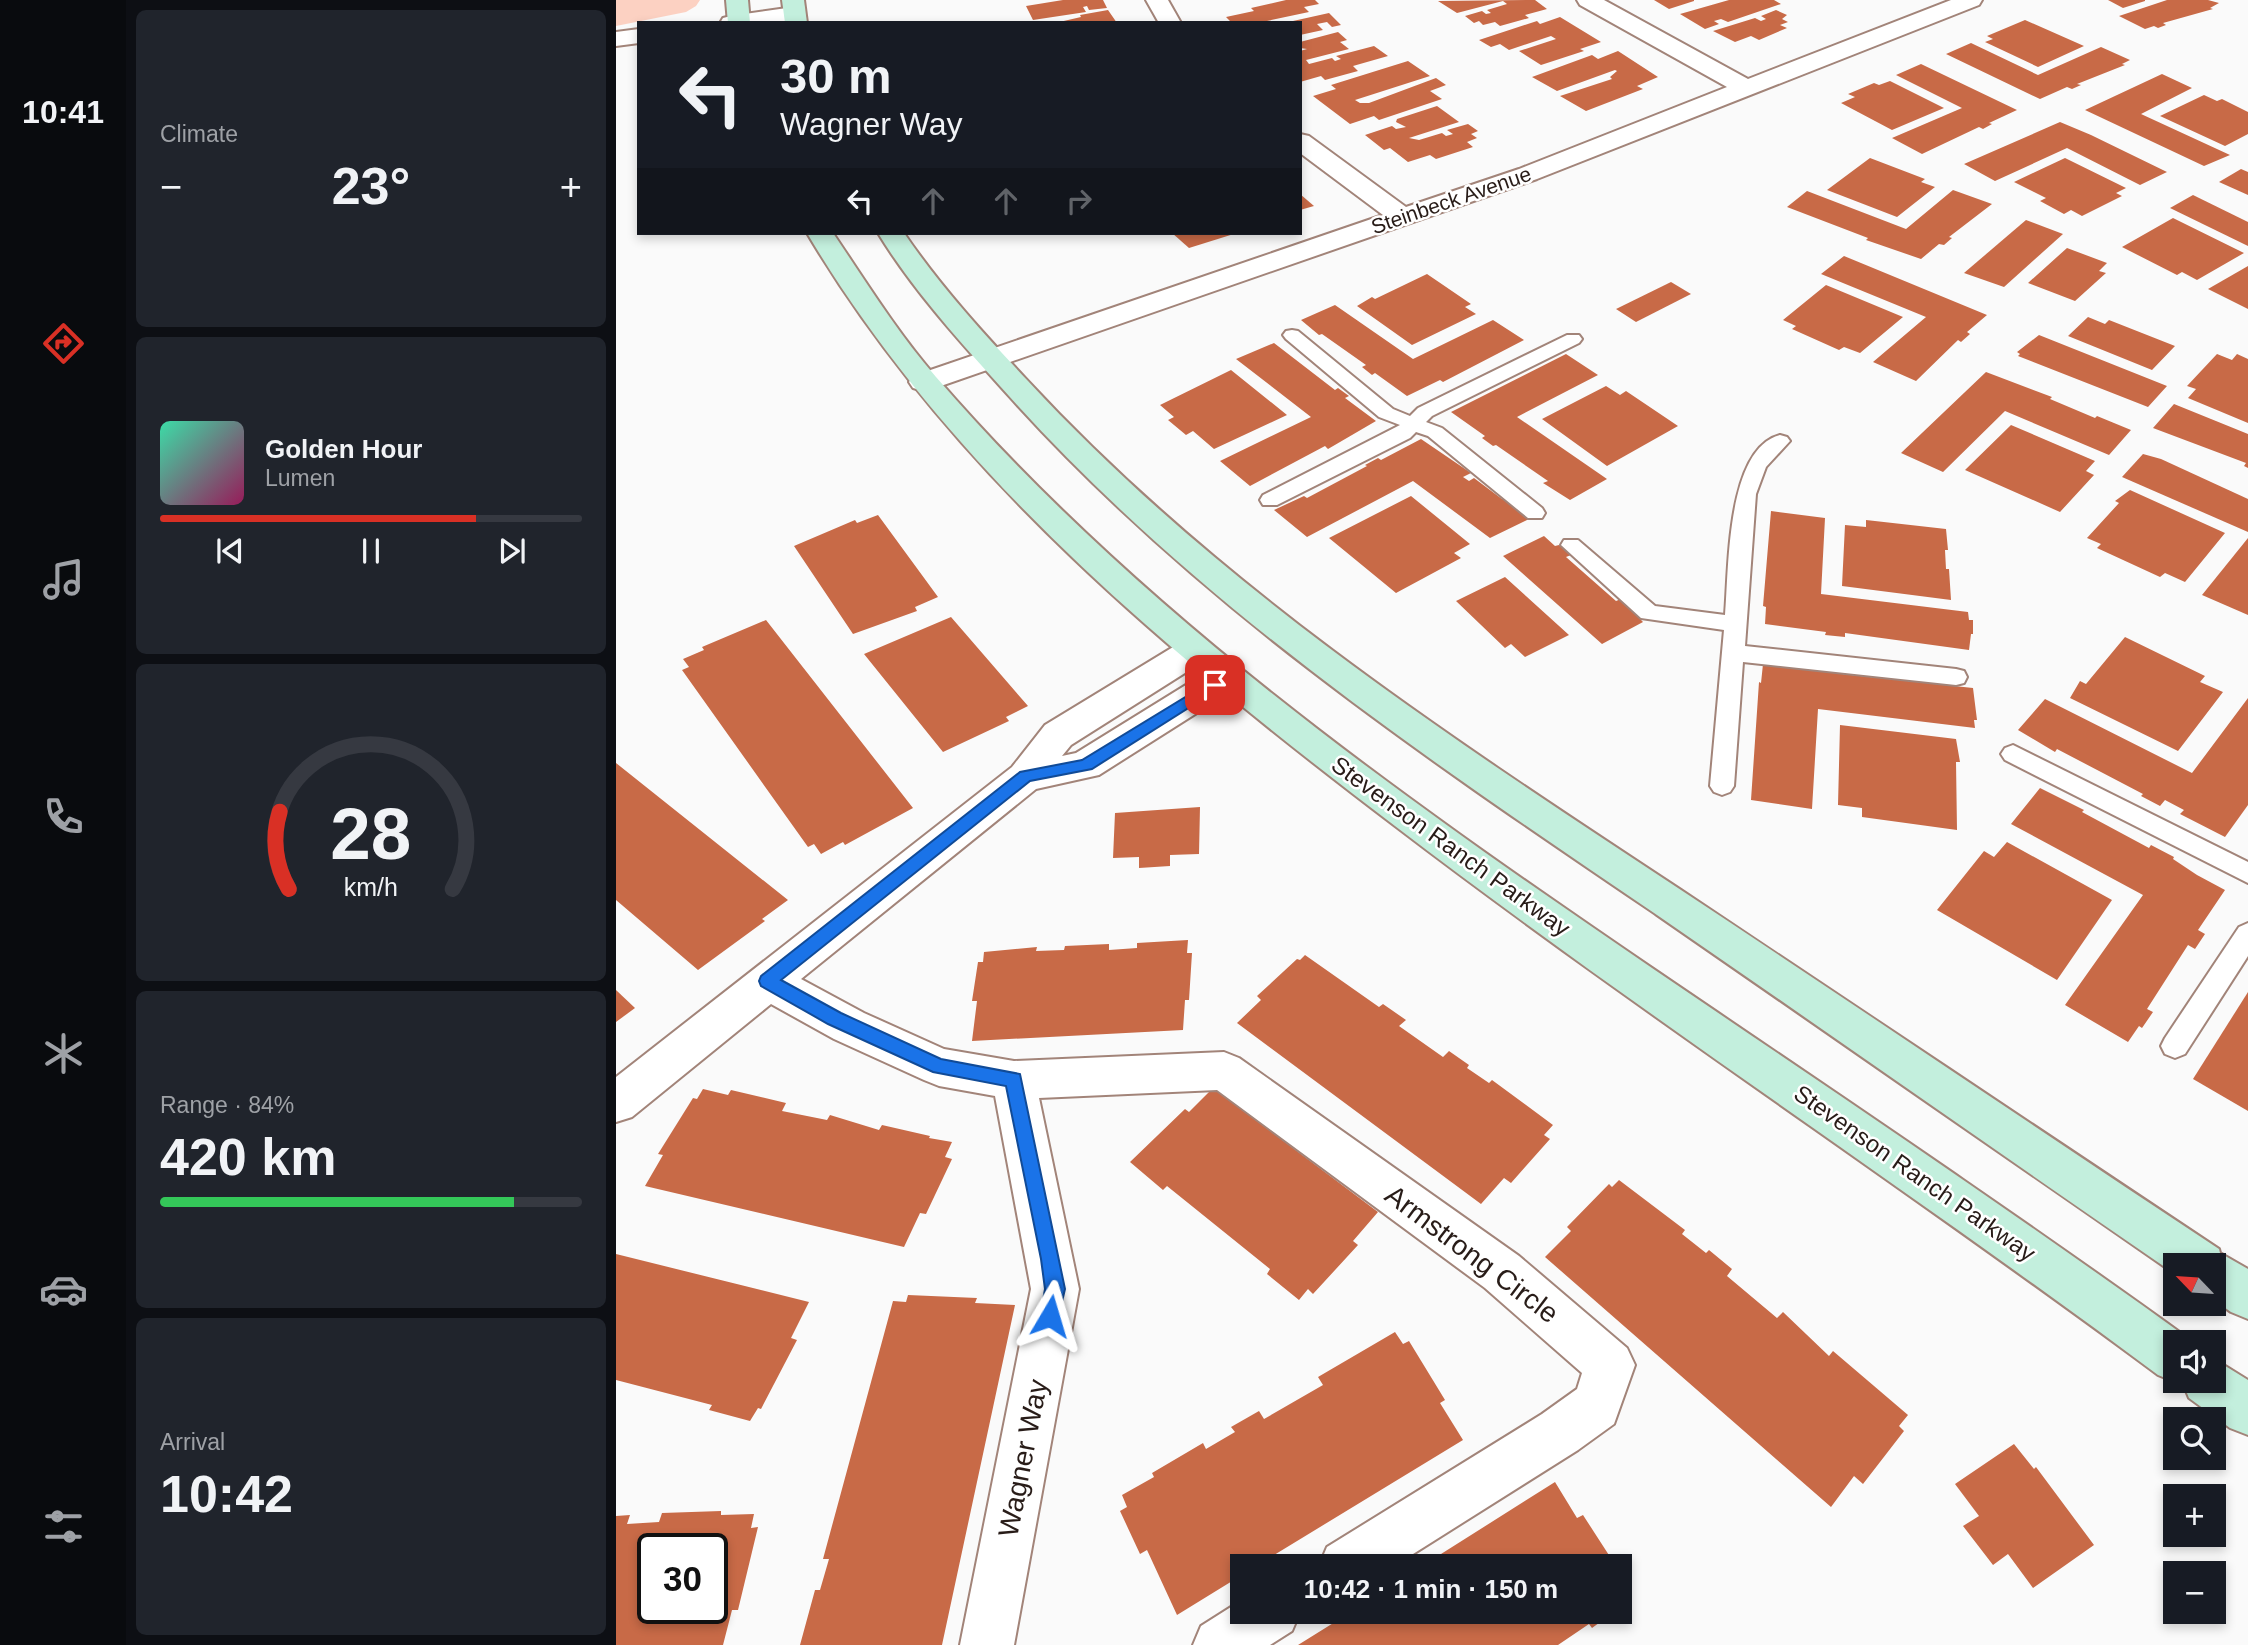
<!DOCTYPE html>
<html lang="en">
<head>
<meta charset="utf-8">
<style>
  body { margin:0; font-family:Arial,sans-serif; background:#20242c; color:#f1f3f6; height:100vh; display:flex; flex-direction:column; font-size:26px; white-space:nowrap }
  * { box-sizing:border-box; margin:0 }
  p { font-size:23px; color:#9ea1a6 }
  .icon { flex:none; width:38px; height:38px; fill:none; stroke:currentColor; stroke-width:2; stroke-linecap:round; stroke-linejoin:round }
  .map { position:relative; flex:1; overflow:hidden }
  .details { display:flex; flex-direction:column; gap:10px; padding:10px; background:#0d0f14; width:490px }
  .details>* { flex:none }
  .top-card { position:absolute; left:21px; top:21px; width:665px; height:214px; border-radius:0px; box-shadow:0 4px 10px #0003; background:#171b24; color:#f1f3f6; overflow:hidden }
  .needle { width:46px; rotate:295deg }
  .fabs { position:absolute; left:1547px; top:1253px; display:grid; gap:14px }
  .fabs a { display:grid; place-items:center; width:63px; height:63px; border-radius:0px; background:#171b24; box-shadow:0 4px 10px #0003; font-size:35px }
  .speed { position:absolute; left:21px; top:1533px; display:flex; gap:14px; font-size:35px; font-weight:700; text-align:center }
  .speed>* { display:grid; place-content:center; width:91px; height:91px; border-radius:50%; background:#171b24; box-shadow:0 4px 10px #0003; line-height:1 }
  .speed .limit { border:4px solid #111; border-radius:10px; background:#fff; color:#111 }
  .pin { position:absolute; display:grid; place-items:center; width:60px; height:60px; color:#fff; margin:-30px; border-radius:14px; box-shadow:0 4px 10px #0006 }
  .me { position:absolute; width:77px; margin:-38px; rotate:7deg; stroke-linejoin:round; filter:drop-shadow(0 0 5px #0008) }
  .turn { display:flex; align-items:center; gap:24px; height:147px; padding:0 28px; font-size:32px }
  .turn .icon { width:91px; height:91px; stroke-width:2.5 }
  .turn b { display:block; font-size:49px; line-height:60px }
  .lanes { display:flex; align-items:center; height:66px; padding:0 28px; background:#0003; justify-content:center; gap:35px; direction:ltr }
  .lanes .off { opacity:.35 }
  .big { font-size:52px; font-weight:800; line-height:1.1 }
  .details .tile { flex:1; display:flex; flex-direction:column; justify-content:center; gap:10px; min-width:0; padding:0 24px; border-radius:10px; background:#20242c }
  .details .dial { align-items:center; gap:0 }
  .dial svg { height:182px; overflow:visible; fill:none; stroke:#363941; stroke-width:7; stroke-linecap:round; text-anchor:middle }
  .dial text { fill:#f1f3f6; stroke:none }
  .song { display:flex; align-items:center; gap:21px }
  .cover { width:84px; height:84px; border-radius:10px; background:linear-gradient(135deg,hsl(160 70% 55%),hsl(330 70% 35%)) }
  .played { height:7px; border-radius:4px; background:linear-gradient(90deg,#d93025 75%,#363941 75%) }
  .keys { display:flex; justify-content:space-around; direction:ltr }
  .heat { display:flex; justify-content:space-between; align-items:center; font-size:38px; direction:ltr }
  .charge { height:10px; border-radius:5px; background:linear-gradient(90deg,#34c759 84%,#363941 0) }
  .trip { position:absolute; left:614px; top:1554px; width:402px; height:70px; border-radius:0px; background:#171b24; box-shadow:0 4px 10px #0003; font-weight:800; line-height:70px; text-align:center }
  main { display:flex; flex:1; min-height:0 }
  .tabs { display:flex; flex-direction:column; width:126px; justify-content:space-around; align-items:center; background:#090b0e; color:#9ea1a6 }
  .tabs .icon { width:49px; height:49px }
  .tabs .on { color:#d93025 }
  .tabs b { font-size:32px; color:#f1f3f6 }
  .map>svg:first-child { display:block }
  .green { fill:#fcd1c2 }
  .building { fill:#c86a47; fill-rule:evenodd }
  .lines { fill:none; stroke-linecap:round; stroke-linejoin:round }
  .service-casing { stroke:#a28479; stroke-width:4 }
  .minor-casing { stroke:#a28479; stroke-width:4 }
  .secondary-casing { stroke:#a28479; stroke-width:4 }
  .service { fill:#fff; fill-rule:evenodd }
  .minor { fill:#fff; fill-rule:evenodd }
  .secondary { fill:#c3efdd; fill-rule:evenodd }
  .route { fill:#1a73e8; stroke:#114b97; stroke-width:2 }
  .labels { text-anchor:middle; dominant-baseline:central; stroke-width:5; stroke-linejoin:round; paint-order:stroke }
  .far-street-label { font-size:21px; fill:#281c18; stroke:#fff }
  .street-label { font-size:24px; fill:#281c18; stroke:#fff }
  .near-street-label { font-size:28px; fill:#281c18; stroke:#fff }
</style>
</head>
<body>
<main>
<nav class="tabs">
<b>10:41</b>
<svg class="icon on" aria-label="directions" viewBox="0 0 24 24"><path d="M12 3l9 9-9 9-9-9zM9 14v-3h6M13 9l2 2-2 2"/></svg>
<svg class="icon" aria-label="music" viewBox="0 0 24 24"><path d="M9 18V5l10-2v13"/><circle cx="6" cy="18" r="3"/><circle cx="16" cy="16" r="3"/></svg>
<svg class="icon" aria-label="phone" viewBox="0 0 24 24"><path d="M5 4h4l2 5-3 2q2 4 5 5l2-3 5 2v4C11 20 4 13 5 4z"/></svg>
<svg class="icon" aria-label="climate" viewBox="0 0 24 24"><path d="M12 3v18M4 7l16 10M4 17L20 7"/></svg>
<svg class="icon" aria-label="car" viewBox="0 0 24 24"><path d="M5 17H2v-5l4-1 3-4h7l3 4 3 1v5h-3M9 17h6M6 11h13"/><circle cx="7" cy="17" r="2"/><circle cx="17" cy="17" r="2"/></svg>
<svg class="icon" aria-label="filters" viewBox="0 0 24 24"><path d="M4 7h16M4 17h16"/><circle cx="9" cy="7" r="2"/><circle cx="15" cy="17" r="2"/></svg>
</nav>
<section class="details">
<div class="tile"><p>Climate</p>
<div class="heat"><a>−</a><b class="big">23°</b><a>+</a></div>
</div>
<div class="tile">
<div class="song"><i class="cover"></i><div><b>Golden Hour</b><p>Lumen</p></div></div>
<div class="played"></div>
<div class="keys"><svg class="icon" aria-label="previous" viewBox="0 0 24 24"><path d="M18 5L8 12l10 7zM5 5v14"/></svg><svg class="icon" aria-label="pause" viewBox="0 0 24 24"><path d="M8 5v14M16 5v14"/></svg><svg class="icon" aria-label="next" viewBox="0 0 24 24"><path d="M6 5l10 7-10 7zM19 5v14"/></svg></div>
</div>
<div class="tile dial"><svg viewBox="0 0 100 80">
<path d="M14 69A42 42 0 1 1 86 69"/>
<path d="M14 69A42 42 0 0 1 10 35" stroke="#d93025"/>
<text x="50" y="56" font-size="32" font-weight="700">28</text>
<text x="50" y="72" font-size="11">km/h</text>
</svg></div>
<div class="tile"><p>Range · 84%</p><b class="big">420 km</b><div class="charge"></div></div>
<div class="tile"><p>Arrival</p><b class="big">10:42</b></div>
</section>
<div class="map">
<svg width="1632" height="1645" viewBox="0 0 1632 1645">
  <rect width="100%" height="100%" fill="#fafafa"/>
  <path class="green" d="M0 0H84L80 6 70 12 0 26Z"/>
  <g class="building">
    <path d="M447 0H487L491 8 473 10 471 6 467 7 470 12 417 20 410 6Z"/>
    <path d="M670 0H699L703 4 688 7 693 12 651 21 653 23H616L610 17 638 11 635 8Z"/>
    <path d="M919 0 931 9 909 15 913 18 884 26 879 22 867 25 863 21 858 23 849 16 866 11 870 14 875 13 871 10 891 4 887 1 841 13 822 1Z"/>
    <path d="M1038 0H1078V1L1053 9Z"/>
    <path d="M1113 0H1158L1165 4 1112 22 1105 19 1098 21 1103 24 1089 29 1064 14Z"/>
    <path d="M1492 0H1529V1L1507 8Z"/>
    <path d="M1551 0H1592L1603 3 1594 8 1597 9 1547 23 1550 25 1542 28 1538 26 1529 29 1503 16Z"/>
    <path d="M492 10 501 23H439L465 17 464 15Z"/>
    <path d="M1160 10 1171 15 1166 19 1172 22 1164 25 1171 28 1143 40 1135 36 1119 42 1097 31 1139 18 1145 21 1150 19 1145 16Z"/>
    <path d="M713 13 725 25 716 27 711 22 701 24 707 30 684 35V23H668Z"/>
    <path d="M944 17 985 42 964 49 968 51 925 65 903 51 940 39 935 36 893 50 884 44 875 47 863 40 921 21 924 24Z"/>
    <path d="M1409 20 1468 46 1422 67 1369 42 1377 39 1371 36Z"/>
    <path d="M722 32 731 40 724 42 733 49 690 60 693 64 716 58 719 61 725 59 720 56 758 46 772 56 737 66 742 71 709 80 705 76 684 82V51L691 49 684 48V42Z"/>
    <path d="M1355 43 1422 75 1485 47 1514 60 1506 64 1509 65 1461 84 1465 85 1456 89 1451 87 1424 99 1330 54Z"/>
    <path d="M1002 51 1042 77 1021 86 1027 89 970 111 944 96 996 79 994 77 1001 71 999 70 941 91 916 77 976 55 982 59Z"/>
    <path d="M792 61 814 76 739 100 744 103H753L820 78 830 85 814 91 826 99 763 120 758 116 734 124 697 96 720 89 715 85Z"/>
    <path d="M1305 64 1401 110 1373 123 1376 124 1367 129 1363 127 1306 154 1276 138 1346 108 1280 75Z"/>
    <path d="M1546 74 1576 88 1525 114 1614 155 1588 166 1469 110Z"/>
    <path d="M1274 81 1328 108 1276 130 1225 103 1239 97 1232 94 1258 83 1263 85Z"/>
    <path d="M1588 95 1601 101 1606 99 1632 112V134L1609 146 1544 116Z"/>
    <path d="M821 106 843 122 793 138 803 140 826 133 830 136 837 134 831 130 852 124 862 131 855 134 861 138 851 142 857 147 820 159 814 155 792 162 774 148 768 150 749 135 776 126 780 129 790 127 780 122 781 119Z"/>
    <path d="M1444 122 1475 135 1551 172 1524 185 1451 148 1379 181 1348 164Z"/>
    <path d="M1254 158 1309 179 1305 182 1319 187 1281 217 1211 190Z"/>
    <path d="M1449 158 1510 188 1500 193 1506 196 1466 216 1455 210 1448 214 1424 201 1430 198 1398 182Z"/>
    <path d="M1625 169 1632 172V195L1603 182Z"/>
    <path d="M1337 190 1376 204 1333 237 1336 238 1328 245 1323 244 1305 259 1250 240 1252 238 1171 207 1191 191 1290 229Z"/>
    <path d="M684 194 698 206 684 210Z"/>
    <path d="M1577 195 1632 222V246L1554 208Z"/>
    <path d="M1557 218 1628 253 1581 280 1566 272 1561 275 1506 247Z"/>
    <path d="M1410 220 1447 234 1388 287 1348 273Z"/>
    <path d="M556 233H621L573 248Z"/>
    <path d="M1451 248 1491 263 1483 271 1490 273 1459 301 1412 283Z"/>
    <path d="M1228 256 1371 315 1351 332 1354 334 1345 342 1342 340 1300 381 1257 362 1310 317 1205 274Z"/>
    <path d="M1632 266V309L1592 289Z"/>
    <path d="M811 274 855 304 849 307 860 314 796 345 741 306 756 297 759 299Z"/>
    <path d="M1055 282 1075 294 1020 322 1000 309Z"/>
    <path d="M1210 285 1287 317 1244 353 1228 347 1223 350 1176 329 1180 326 1167 320Z"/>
    <path d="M719 305 797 359 877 320 908 340 827 382 824 380 791 396 759 373 756 375 746 367 750 365 706 334 703 335 685 320Z"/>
    <path d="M1472 317 1489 324 1493 320 1559 346 1536 370 1452 336Z"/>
    <path d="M1423 335 1551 386 1532 407 1402 356 1404 354 1401 352Z"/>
    <path d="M658 343 719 390 722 388 733 396 729 398 760 421 712 449 709 446 634 486 604 461 695 417 620 359Z"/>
    <path d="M950 354 982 375 901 417 991 479 954 500 927 483 932 481 880 445 877 446 866 438 869 436 835 412Z"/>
    <path d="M1601 354 1616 360 1621 354 1632 359V423L1572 398 1580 389 1571 386Z"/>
    <path d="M615 370 671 415 598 449 577 431 570 435 552 420 558 417 544 405Z"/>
    <path d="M1370 372 1436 397 1434 399 1479 418 1481 416 1515 430 1493 455 1389 411 1327 472 1285 453Z"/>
    <path d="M990 386 1004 395 1010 391 1062 426 991 466 926 419Z"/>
    <path d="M1558 404 1632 434V468L1628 466 1630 463 1537 428Z"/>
    <path d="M1395 425 1479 461 1470 471 1478 475 1444 512 1349 470Z"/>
    <path d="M805 439 855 473 847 477 853 481 858 478 886 499 889 497 915 518 874 538 797 481 691 537 658 510 688 496 691 498 751 466 749 465 762 458 765 460Z"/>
    <path d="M1527 454 1545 459 1632 499V532L1506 477Z"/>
    <path d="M1514 490 1609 533 1569 582 1549 573 1544 577 1481 548 1485 544 1471 538 1503 503 1499 501Z"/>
    <path d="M795 496 854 544 838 553 845 558 780 593 713 538Z"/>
    <path d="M1155 511 1209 518 1205 594 1352 612 1353 620H1357V634H1355L1353 650 1229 633V637L1209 635 1210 632 1149 624 1150 607 1147 606Z"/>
    <path d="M262 515 322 597 299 607 301 611 237 634 178 546 239 520 241 523Z"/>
    <path d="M1250 520 1330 529 1332 550H1329L1330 569H1333L1335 600 1226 586 1229 525 1250 527Z"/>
    <path d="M928 536 939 546 943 545 955 555 950 557 1000 601 1005 599 1027 622 986 644 887 556Z"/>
    <path d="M1632 538V615L1586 595Z"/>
    <path d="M889 577 953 635 909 657 895 644 889 648 840 601Z"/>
    <path d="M335 617 412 706 390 717 393 721 327 752 248 654Z"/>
    <path d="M150 620 297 808 229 845 227 842 205 854 198 844 192 847 66 670 73 667 67 659 88 650 86 647Z"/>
    <path d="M1509 637 1589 676 1584 682 1607 692 1562 751 1454 698 1464 681 1470 684Z"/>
    <path d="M1147 664 1207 671V668L1227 670 1226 674 1357 688 1361 720H1358L1359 728 1202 709 1196 809 1135 800 1143 682 1145 683Z"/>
    <path d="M1632 698V805L1609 837 1564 814 1568 810 1549 800 1544 806 1525 796 1527 794 1441 749 1439 752 1402 730 1429 699 1576 773Z"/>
    <path d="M1224 725 1340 739 1344 762H1340L1341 830 1246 817V808L1222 805Z"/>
    <path d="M0 763 172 900 146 919 149 921 82 970 0 900Z"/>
    <path d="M1424 788 1468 810 1466 812 1533 848 1535 845 1558 857 1557 859 1581 875 1609 890 1582 930 1589 934 1579 949 1572 945 1531 1009 1537 1012 1526 1028 1523 1026 1512 1042 1449 1005 1527 895 1395 824Z"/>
    <path d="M584 807 583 854 554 855V866L523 868V857L497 858 499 813Z"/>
    <path d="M1391 842 1496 900 1441 980 1321 910 1368 851 1378 857Z"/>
    <path d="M572 940 571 953H576L573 1000H569L567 1030 356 1041 361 1001H356L362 962H367L368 952 421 947 420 951 448 950 449 946 493 944V950L521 948V943Z"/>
    <path d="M689 955 763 1007 767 1004 790 1020 783 1026 827 1057 833 1051 853 1065 851 1068 873 1083 876 1080 937 1125 928 1135 934 1139 895 1183 888 1178 865 1204 621 1023 645 1000 641 996 681 959 684 960Z"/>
    <path d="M0 990 19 1008 0 1022Z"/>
    <path d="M1632 992V1111L1577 1079Z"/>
    <path d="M597 1088 762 1212 737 1241 742 1245 697 1294 692 1289 683 1300 651 1274 654 1269 551 1186 547 1190 514 1162 569 1109 573 1112Z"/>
    <path d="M87 1089 112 1095 115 1090 170 1103 166 1111 211 1120 214 1115 263 1130 266 1125 314 1136 313 1138 336 1142 329 1157 336 1159 310 1214 304 1213 288 1247 29 1186 47 1155 42 1154 77 1098 81 1099Z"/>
    <path d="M1003 1180 1069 1230 1066 1234 1090 1253 1093 1250 1116 1269 1111 1276 1161 1318 1167 1312 1213 1356 1217 1351 1292 1415 1283 1426 1288 1431 1247 1484 1238 1476 1215 1507 929 1257 955 1231 951 1227 993 1184 996 1187Z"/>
    <path d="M0 1254 193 1302 175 1338 181 1340 145 1409 142 1408 134 1421 93 1410 96 1405 0 1380Z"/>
    <path d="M292 1295 361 1298 359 1303 399 1305 326 1645H184L199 1590H204L213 1559H207L277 1301 290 1302Z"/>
    <path d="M779 1332 787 1344 793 1341 829 1400 824 1403 847 1440 640 1566H626V1575L561 1615 531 1550 524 1554 504 1511 511 1507 506 1495 538 1477 536 1473 587 1443 590 1449 619 1432 615 1427 643 1411 648 1419 707 1385 702 1377Z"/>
    <path d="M1398 1444 1418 1469 1420 1467 1478 1545 1417 1588 1392 1554 1377 1565 1347 1526 1363 1516 1339 1484Z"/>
    <path d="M939 1482 961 1518 967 1515 1000 1566H806Z"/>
    <path d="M105 1511V1515L138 1514 135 1528 142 1527 122 1610H116L107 1645H0V1516L14 1515 11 1524 43 1522 46 1513ZM37 1549H96V1608H37Z"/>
    <path d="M1004 1573 1012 1585 1008 1587 1016 1600 1004 1608Z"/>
    <path d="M735 1612H998L976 1628 973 1624 942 1645H682Z"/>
  </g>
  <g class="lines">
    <defs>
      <g id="service">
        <path d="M676 330 682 331 777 409 794 416 802 408 951 335H963L966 339 963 343 816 416 810 422 826 428 926 508 929 513 926 518H912L812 436 800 432 794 438 661 505H647L644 500 647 495 784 425 763 417 670 339 667 335 670 331Z"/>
        <path d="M1164 435 1171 437 1174 441 1150 467 1140 494 1129 646 1340 669 1348 671 1351 677 1348 683 1340 685 1127 662 1118 786 1114 792 1106 795 1098 792 1094 786 1108 630 1025 618 945 545 948 540H962L1039 606 1109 615C1113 570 1110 449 1164 435Z"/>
        <path d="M1397 745 1632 862V883L1389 760 1385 754 1389 748Z"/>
        <path d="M1632 923V956L1569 1054 1559 1058 1549 1054 1545 1046 1549 1038 1623 927Z"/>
      </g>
      <g id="minor">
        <path d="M530 0H552L565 23H543Z"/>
        <path d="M961 0H988L1132 79 1335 0H1366L1363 5 921 179 319 388 308 391 297 388 293 382 297 376 767 215 684 153V134L693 136 790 207 903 169 1111 87 964 5Z"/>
        <path d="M178 7 186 9 189 14 186 19 164 23H104L107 18 115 16Z"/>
        <path d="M23 29V43L0 46V32Z"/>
        <path d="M579 638 591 641 597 650 591 659 455 745 446 756 460 753 599 667 612 663 625 667 630 676 625 685 483 775 420 789 185 979 248 1013 328 1049 398 1061 608 1052 623 1058 903 1256 1011 1348 1019 1365 998 1424 962 1450 778 1566H703L711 1547 926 1414 961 1389 966 1373 869 1288 601 1090 423 1098 463 1289 398 1645H344L415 1289 379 1096 323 1086 308 1080 218 1039 155 1004 16 1117 0 1122V1077L396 767 429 725 567 641Z"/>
        <path d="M626 1600V1612H684L676 1631 654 1645H577L585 1626Z"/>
      </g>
      <g id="secondary">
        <path d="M110 0H132L134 23H112Z"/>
        <path d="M166 0H188L191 23H169Z"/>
        <path d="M191 233H217C250 282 281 332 320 377 523 612 781 794 1036 968 1217 1091 1399 1213 1576 1341L1559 1342V1381H1562L1559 1382 1542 1375C1291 1188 1028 1016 779 826 557 657 335 475 191 233Z"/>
        <path d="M262 233H288C324 286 368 334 412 381 603 587 833 737 1065 890 1245 1009 1423 1130 1603 1249L1604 1253 1632 1269V1319L1615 1312 1598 1300V1265H1559V1274C1386 1155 1214 1034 1041 915 811 759 580 604 393 396 347 345 298 292 262 233Z"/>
        <path d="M1598 1359 1632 1380V1435L1614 1428 1573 1398 1566 1381H1598Z"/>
      </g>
    </defs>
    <use href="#service" class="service-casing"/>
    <use href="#minor" class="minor-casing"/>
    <use href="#secondary" class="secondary-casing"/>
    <use href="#service" class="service"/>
    <use href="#minor" class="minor"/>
    <use href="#secondary" class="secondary"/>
  </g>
  <path class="route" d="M599 679 606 685 604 688 476 769 414 781 165 980 225 1013 325 1059 404 1074 449 1289 441 1323 434 1326 427 1323 424 1316 429 1289 425 1259 390 1086 317 1072 212 1024 145 986 143 981 145 976 404 772 466 760Z"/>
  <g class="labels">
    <g class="far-street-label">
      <text transform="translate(835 200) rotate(-19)">Steinbeck Avenue</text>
    </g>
    <g class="street-label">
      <text transform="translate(835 846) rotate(36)">Stevenson Ranch Parkway</text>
      <text transform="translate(1299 1173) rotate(35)">Stevenson Ranch Parkway</text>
    </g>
    <g class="near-street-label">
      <text transform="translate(856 1254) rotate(37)">Armstrong Circle</text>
      <text transform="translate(407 1458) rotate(-79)">Wagner Way</text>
    </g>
  </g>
</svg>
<div class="fabs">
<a><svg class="needle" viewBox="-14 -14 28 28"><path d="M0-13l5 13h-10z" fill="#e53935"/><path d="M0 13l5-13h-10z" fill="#9ea1a6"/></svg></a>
<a><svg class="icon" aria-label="sound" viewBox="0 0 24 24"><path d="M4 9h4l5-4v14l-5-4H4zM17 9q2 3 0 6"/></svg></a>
<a><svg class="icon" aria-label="search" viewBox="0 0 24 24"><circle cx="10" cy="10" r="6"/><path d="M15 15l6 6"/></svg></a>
<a>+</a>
<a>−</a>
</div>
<div class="speed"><div class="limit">30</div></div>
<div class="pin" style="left:599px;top:685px;background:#d93025"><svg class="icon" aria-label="arrive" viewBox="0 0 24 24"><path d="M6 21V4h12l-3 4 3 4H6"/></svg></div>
<svg class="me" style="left:434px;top:1316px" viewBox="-20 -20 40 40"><path d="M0-17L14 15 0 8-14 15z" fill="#1a73e8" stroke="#fff" stroke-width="4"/></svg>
<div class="trip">10:42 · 1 min · 150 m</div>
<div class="top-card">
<div class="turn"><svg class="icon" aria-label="left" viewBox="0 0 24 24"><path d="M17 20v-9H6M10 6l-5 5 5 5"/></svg><div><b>30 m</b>Wagner Way</div></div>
<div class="lanes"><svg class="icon" aria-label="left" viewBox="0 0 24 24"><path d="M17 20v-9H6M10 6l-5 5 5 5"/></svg><svg class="icon off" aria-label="ahead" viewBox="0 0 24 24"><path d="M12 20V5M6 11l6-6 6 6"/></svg><svg class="icon off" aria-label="ahead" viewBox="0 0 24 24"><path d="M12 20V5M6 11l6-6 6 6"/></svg><svg class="icon off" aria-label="right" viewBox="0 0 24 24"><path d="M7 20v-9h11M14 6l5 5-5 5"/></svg></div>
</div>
</div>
</main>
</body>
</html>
